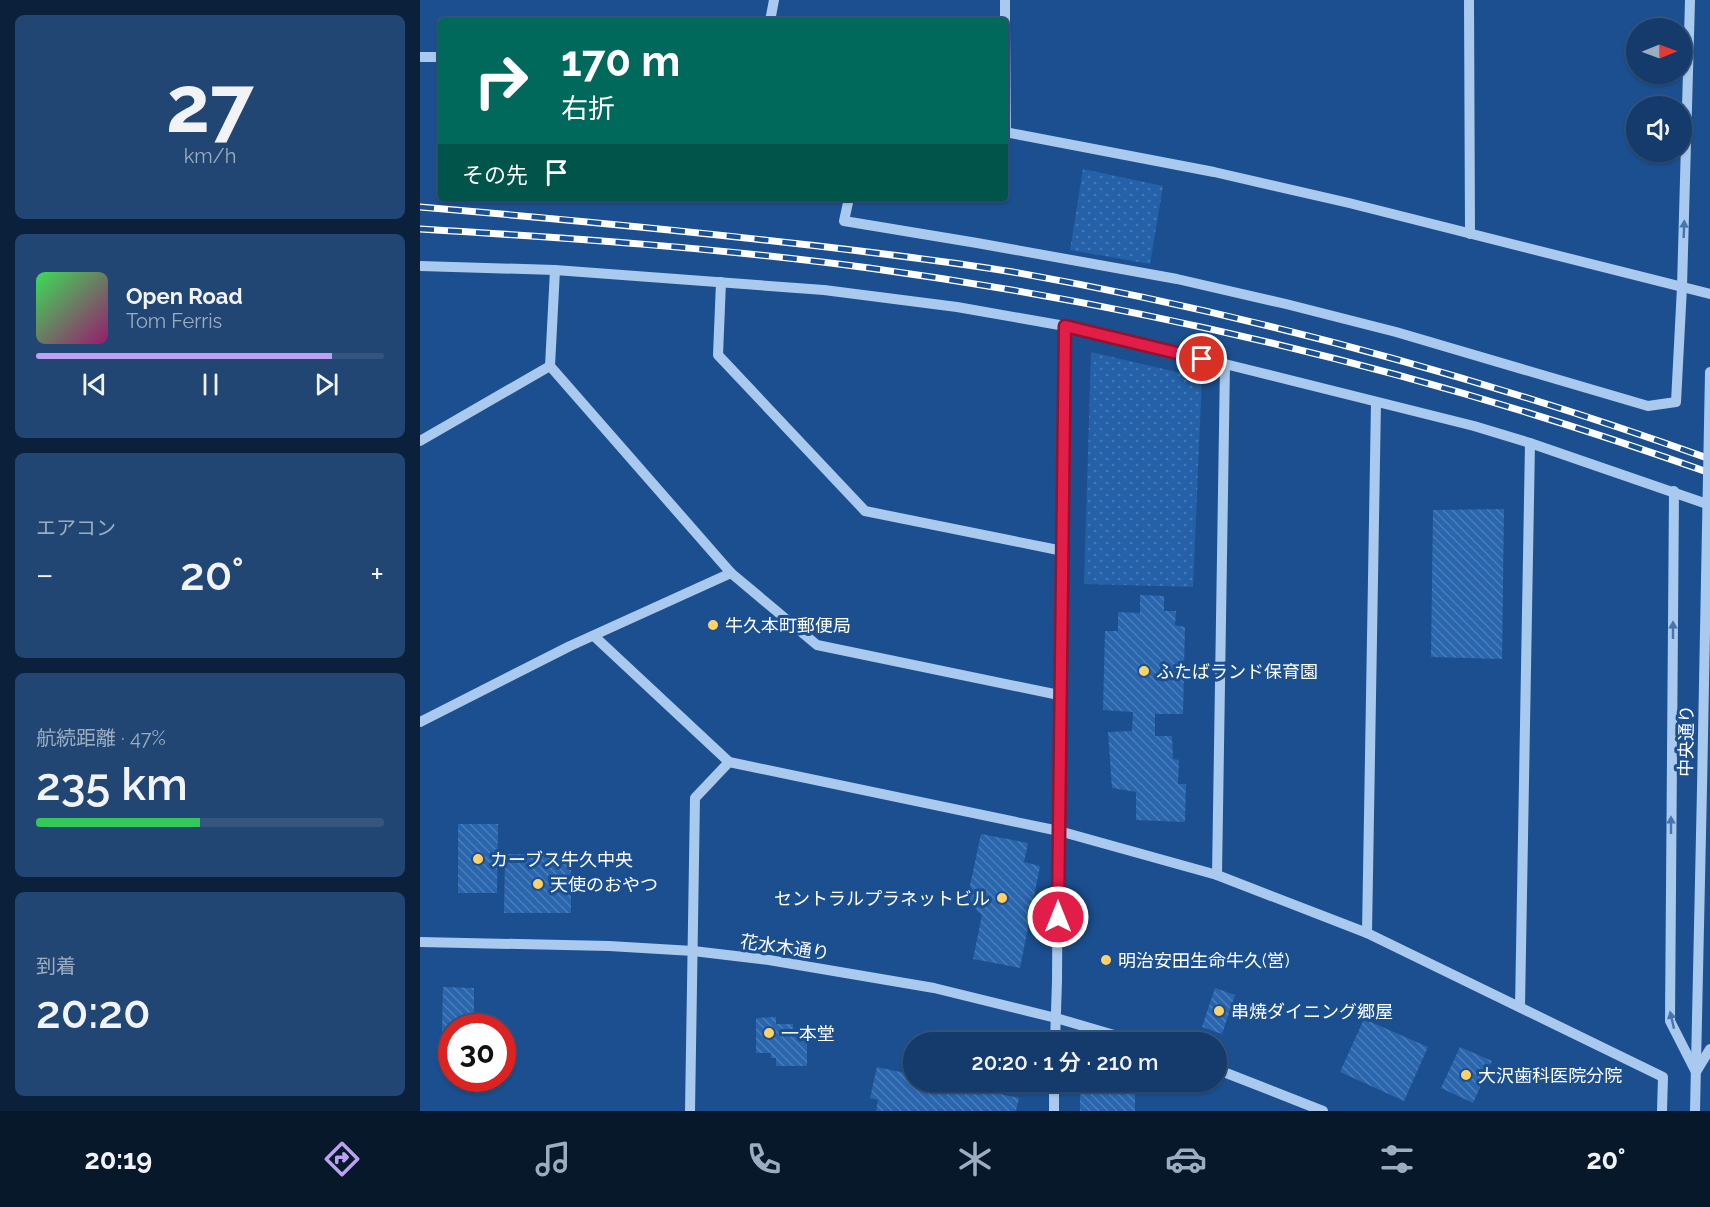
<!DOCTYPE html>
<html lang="ja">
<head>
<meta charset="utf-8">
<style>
  body { margin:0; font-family:Raleway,"Noto Sans JP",sans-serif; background:#214673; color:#f1f3f6; height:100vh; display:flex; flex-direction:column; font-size:22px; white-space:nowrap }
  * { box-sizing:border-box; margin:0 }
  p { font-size:20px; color:#9dadc1 }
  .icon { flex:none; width:33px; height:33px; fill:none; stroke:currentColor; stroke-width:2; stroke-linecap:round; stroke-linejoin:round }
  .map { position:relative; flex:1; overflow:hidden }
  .sheet { display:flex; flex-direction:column; gap:15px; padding:15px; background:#0b203b; width:420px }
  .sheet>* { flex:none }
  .hud { position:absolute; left:18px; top:18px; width:570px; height:183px; border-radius:6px; box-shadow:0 2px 4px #0004,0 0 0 2px #33557e; background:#00695c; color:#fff; overflow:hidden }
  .needle { width:39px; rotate:89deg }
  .fabs { position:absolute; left:1206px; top:18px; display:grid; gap:12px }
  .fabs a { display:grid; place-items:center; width:66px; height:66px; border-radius:50%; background:#143b6b; box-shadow:0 2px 4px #0004,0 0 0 2px #33557e; font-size:30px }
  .speed { position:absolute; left:18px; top:1014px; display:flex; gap:12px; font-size:30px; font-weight:700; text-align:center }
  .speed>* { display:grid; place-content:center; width:78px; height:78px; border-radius:50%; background:#143b6b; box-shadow:0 2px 4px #0004,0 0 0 2px #33557e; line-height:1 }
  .speed .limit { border:9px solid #d22; background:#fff; color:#111 }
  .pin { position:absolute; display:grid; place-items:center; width:51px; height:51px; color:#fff; margin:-26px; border:3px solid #fff; border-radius:50%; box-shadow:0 2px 6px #0007 }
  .me { position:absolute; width:66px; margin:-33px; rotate:0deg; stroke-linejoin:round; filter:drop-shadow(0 0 4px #0008) }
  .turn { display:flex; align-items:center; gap:21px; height:126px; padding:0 24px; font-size:27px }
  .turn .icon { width:78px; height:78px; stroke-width:2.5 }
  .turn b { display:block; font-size:42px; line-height:51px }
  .then { display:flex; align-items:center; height:57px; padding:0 24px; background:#0003; gap:12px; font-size:22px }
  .big { font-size:45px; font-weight:600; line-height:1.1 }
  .sheet .widget { flex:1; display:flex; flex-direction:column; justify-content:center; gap:9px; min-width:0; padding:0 21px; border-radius:9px; background:#214673 }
  .sheet .dial { align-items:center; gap:0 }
  .dial b { font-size:78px; line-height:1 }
  .song { display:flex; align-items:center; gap:18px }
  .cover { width:72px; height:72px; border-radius:9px; background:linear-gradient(135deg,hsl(130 70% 55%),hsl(320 70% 35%)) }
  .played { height:6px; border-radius:3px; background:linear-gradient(90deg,#bca0f2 85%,#33557e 85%) }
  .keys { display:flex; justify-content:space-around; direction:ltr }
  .heat { display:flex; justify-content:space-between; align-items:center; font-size:33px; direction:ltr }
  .charge { height:9px; border-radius:4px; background:linear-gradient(90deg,#34c759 47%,#33557e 0) }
  .trip { position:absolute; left:483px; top:1032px; width:324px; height:60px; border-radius:30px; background:#143b6b; box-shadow:0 2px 4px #0004,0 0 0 2px #33557e; font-weight:600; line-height:60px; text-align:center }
  .tab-bar { display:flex; height:96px; justify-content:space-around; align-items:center; background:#08182b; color:#9dadc1 }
  .tab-bar .icon { width:42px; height:42px }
  .tab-bar .selected { color:#bca0f2 }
  .tab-bar b { font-size:27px; color:#f1f3f6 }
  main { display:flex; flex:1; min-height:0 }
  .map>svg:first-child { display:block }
  .green { fill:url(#green-dots) }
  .building { fill:url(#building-back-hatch) }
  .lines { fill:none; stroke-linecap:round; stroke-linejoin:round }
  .minor { stroke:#a9c9ee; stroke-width:10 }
  .rail-casing { stroke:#fff; stroke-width:7 }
  .rail { stroke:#1b4f8f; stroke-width:4.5; stroke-dasharray:14; stroke-linecap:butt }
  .minor-bridge { stroke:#a9c9ee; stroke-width:10 }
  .oneway { fill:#4674ac }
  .route-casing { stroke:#92132f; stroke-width:15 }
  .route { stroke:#e11d48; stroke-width:10 }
  .poi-dot { fill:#ffd166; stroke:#1b4f8f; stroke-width:2 }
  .labels { text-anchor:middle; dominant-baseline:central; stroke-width:6; stroke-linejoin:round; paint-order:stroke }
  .poi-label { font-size:18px; fill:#fff; stroke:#1b4f8f; text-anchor:start }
  .street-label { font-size:18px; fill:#fff; stroke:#1b4f8f }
</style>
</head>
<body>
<main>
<section class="sheet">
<div class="widget dial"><b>27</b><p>km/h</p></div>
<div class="widget">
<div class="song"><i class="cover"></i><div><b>Open Road</b><p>Tom Ferris</p></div></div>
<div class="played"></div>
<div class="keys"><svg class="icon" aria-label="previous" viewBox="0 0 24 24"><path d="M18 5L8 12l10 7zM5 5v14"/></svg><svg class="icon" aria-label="pause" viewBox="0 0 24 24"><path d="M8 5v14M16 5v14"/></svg><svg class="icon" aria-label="next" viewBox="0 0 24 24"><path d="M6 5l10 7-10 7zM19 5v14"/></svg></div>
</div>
<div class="widget"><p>エアコン</p>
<div class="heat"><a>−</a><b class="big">20°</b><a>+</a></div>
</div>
<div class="widget"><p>航続距離 · 47%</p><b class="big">235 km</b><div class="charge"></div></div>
<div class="widget"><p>到着</p><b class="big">20:20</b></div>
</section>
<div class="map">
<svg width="1290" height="1111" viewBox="0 0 1290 1111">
  <defs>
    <pattern id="green-dots" width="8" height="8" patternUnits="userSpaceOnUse" patternTransform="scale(1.5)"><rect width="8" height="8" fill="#2461a8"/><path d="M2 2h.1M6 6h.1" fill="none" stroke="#4579b5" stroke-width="1.8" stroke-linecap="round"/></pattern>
    <pattern id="building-back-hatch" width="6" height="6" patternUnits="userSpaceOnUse" patternTransform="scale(1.5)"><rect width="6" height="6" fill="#2a66ad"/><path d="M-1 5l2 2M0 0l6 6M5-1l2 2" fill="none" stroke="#4a7db9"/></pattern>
  </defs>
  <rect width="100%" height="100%" fill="#1b4f8f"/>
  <g class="green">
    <path d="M663 169 743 186 730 264 650 250Z"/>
    <path d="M671 352 782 378 773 587 664 584Z"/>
  </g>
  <g class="building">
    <path d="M1084 509 1082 659 1011 657 1013 510Z"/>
    <path d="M720 595 744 596V611H756L755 625 765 627 763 714H735V736H752L753 759 759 760 758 784H766L765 822 716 820V792L692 788 688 732 712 731 713 712 683 710 685 631H698V612L720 613Z"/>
    <path d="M38 824H78L77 893H38Z"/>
    <path d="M561 834 608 843 604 862 620 866 600 968 553 959 562 915 551 905 549 890Z"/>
    <path d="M85 854 151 855V913H84Z"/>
    <path d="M23 987 54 988V1028H32V1031H22Z"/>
    <path d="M795 988 815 995 802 1034 782 1027Z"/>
    <path d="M356 1017V1024H373V1031H387V1066H356V1058H351V1053H336V1018Z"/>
    <path d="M944 1019 1008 1047 984 1101 920 1072Z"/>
    <path d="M1040 1047 1072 1061 1053 1103 1021 1088Z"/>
    <path d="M457 1067 494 1075V1082H522L599 1098 596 1111H456L458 1100 450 1098Z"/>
    <rect x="660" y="1082" width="55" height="29"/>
  </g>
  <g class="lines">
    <g class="minor">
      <path d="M585 0V21"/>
      <path d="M1049 0 1050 234"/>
      <path d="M350 21 354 0"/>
      <path d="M585 24 586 132"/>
      <path d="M0 57H21"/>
      <path d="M585 132 794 172 929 203 1290 294"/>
      <path d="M429 198 424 221 557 243 757 279 866 304 976 332 1228 406 1256 402 1262 287 1270 0"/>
      <path d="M0 266 135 270 404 290 537 307 645 326 805 364 1054 426 1110 443 1290 505"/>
      <path d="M135 270 130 366 311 573 397 645 639 695"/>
      <path d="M301 282 298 355 445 511 643 551"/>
      <path d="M0 441 130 366"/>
      <path d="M1254 491 1250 1021 1276 1072"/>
      <path d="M174 636 309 762"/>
      <path d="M0 722 150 646 311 573"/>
      <path d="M797 875 805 364"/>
      <path d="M947 933 956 402"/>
      <path d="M0 942 189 946 273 951 349 960 514 988 636 1018 718 1042"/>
      <path d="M1100 1007 1110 443"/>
      <path d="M635 1042 637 981 639 695 645 326"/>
      <path d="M796 1069 903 1111"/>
      <path d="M1276 1072 1290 1049"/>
      <path d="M270 1111 275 798 309 762 639 831 797 875 947 933 1243 1077 1242 1111"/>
      <path d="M634 1111V1082"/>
      <path d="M1275 1111 1282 788"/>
    </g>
    <defs>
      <g id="rail">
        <path d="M0 207C130 218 260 230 389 245 457 253 526 261 593 272 830 314 1063 378 1290 459"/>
        <path d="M0 229C150 238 300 248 449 268 735 307 1018 376 1290 473"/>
      </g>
    </defs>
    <use href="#rail" class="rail-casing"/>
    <use href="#rail" class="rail"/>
    <path class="minor-bridge" d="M1282 788 1290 372"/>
  </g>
  <defs><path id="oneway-solid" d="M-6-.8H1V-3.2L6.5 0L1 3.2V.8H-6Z" transform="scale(1.5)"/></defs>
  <g class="oneway">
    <use href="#oneway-solid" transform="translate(1264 229) rotate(-88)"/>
    <use href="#oneway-solid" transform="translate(1253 630) rotate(-90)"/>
    <use href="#oneway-solid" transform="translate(1251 825) rotate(-90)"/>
    <use href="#oneway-solid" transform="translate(1252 1020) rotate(-103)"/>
  </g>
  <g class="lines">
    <defs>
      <path id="route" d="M638 917 645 326 782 359"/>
    </defs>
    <use href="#route" class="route-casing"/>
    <use href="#route" class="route"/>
  </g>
  <g class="poi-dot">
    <circle cx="293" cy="625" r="6"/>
    <circle cx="724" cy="671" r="6"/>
    <circle cx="58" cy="859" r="6"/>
    <circle cx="118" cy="884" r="6"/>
    <circle cx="582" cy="898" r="6"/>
    <circle cx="686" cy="960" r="6"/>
    <circle cx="799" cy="1011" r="6"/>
    <circle cx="349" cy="1033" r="6"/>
    <circle cx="1046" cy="1075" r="6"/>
  </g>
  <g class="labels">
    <g class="poi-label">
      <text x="305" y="625">牛久本町郵便局</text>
      <text x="736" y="671">ふたばランド保育園</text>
      <text x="70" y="859">カーブス牛久中央</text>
      <text x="130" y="884">天使のおやつ</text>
      <text x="570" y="898" text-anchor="end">セントラルプラネットビル</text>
      <text x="698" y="960">明治安田生命牛久(営)</text>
      <text x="811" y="1011">串焼ダイニング郷屋</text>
      <text x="361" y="1033">一本堂</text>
      <text x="1058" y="1075">大沢歯科医院分院</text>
    </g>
    <g class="street-label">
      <text transform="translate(1266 741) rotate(-89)">中央通り</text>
      <text transform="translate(365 947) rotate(8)">花水木通り</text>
    </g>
  </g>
</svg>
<div class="fabs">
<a><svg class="needle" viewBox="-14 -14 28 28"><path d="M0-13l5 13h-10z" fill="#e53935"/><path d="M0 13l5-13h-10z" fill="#9dadc1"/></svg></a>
<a><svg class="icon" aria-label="sound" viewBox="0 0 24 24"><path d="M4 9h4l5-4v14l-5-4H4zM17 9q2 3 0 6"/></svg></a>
</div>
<div class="speed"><div class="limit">30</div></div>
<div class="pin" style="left:782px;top:359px;background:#d93025"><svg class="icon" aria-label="arrive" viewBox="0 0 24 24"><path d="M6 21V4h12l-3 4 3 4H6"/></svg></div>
<svg class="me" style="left:638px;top:917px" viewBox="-20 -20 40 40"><circle r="17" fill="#e11d48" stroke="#fff" stroke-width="3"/><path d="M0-11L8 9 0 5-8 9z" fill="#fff"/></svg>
<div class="trip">20:20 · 1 分 · 210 m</div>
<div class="hud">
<div class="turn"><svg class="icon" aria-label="right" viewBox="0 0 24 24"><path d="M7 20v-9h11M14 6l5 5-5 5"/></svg><div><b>170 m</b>右折</div></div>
<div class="then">その先<svg class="icon" aria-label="arrive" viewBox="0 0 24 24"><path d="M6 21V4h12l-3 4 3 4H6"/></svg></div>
</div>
</div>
</main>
<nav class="tab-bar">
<b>20:19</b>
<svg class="icon selected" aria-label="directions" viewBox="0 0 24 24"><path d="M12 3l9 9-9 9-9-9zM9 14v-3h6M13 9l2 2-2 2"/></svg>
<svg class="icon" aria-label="music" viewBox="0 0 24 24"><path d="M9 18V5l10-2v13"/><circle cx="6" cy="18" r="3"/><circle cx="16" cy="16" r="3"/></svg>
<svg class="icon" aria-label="phone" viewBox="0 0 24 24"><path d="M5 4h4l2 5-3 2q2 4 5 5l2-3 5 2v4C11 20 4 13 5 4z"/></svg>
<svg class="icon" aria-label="climate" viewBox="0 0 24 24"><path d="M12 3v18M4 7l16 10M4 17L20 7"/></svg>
<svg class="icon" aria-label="car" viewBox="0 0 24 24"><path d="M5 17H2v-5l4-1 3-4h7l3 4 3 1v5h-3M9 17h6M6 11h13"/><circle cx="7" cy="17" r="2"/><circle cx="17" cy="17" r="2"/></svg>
<svg class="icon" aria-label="filters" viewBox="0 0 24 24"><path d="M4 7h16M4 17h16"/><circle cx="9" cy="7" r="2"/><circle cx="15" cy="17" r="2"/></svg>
<b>20°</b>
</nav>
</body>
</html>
